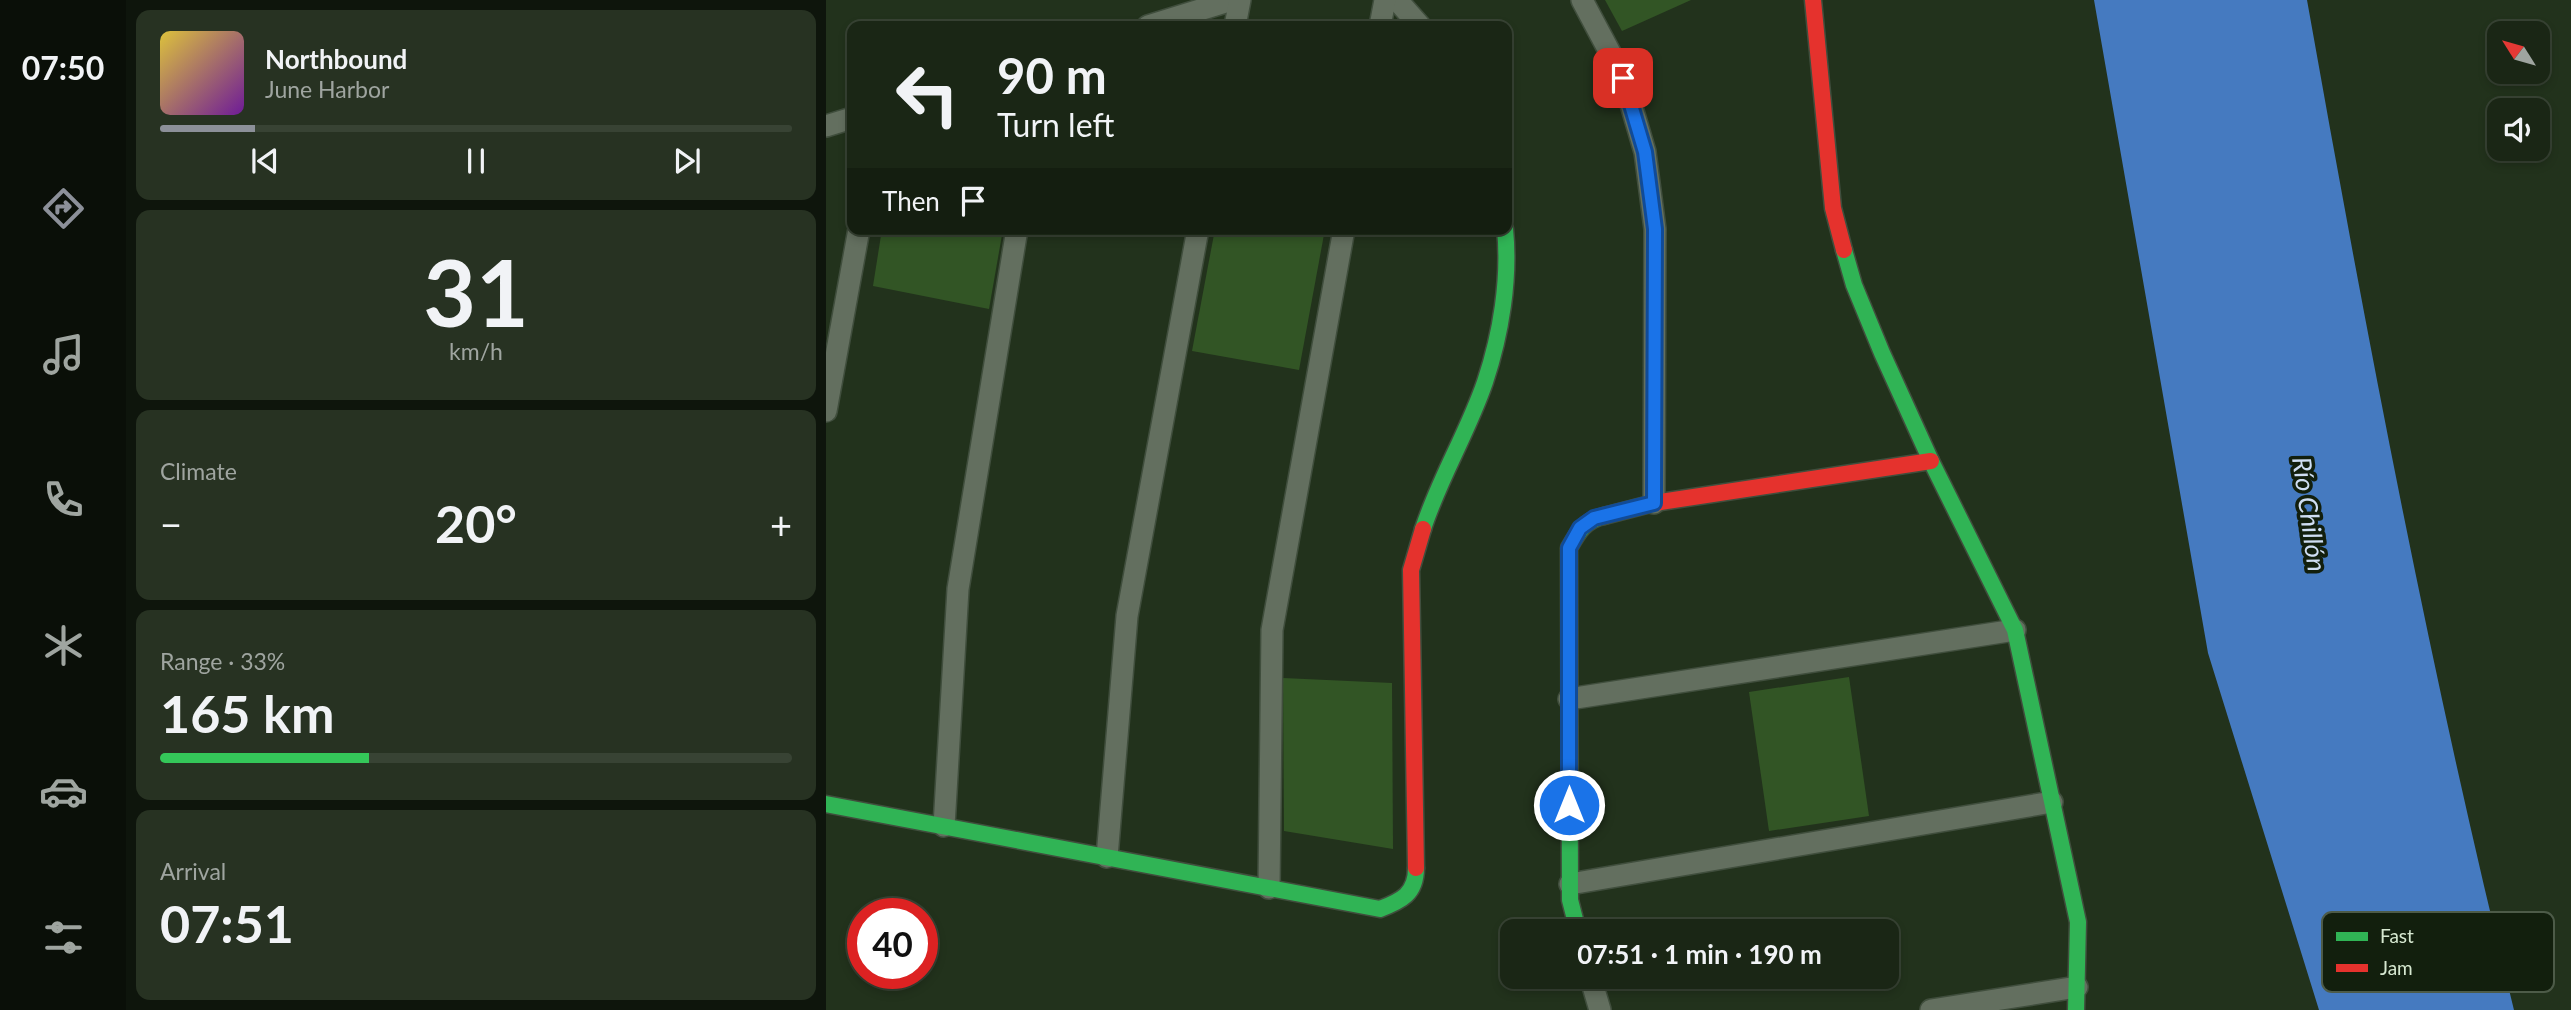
<!DOCTYPE html>
<html lang="en">
<head>
<meta charset="utf-8">
<style>
  body { margin:0; font-family:Lato,sans-serif; background:#273222; color:#f1f3f6; height:100vh; display:flex; flex-direction:column; font-size:26px; white-space:nowrap }
  * { box-sizing:border-box; margin:0 }
  p { font-size:23px; color:#9fa5a0 }
  .icon { flex:none; width:38px; height:38px; fill:none; stroke:currentColor; stroke-width:2; stroke-linecap:round; stroke-linejoin:round }
  .map { position:relative; flex:1; overflow:hidden }
  .drawer { display:flex; flex-direction:column; gap:10px; padding:10px; background:#0e150c; width:700px }
  .drawer>* { flex:none }
  .guide { position:absolute; left:21px; top:21px; width:665px; height:214px; border-radius:14px; box-shadow:0 4px 10px #0003,0 0 0 2px #384334; background:#1a2615; color:#f1f3f6; overflow:hidden }
  .needle { width:46px; rotate:307deg }
  .tools { position:absolute; left:1661px; top:21px; display:grid; gap:14px }
  .tools a { display:grid; place-items:center; width:63px; height:63px; border-radius:14px; background:#1a2615; box-shadow:0 4px 10px #0003,0 0 0 2px #384334; font-size:35px }
  .speed { position:absolute; left:21px; top:898px; display:flex; gap:14px; font-size:35px; font-weight:700; text-align:center }
  .speed>* { display:grid; place-content:center; width:91px; height:91px; border-radius:50%; background:#1a2615; box-shadow:0 4px 10px #0003,0 0 0 2px #384334; line-height:1 }
  .speed .limit { border:10px solid #d22; background:#fff; color:#111 }
  .pin { position:absolute; display:grid; place-items:center; width:60px; height:60px; color:#fff; margin:-30px; border-radius:14px; box-shadow:0 4px 10px #0006 }
  .me { position:absolute; width:77px; margin:-38px; rotate:0deg; stroke-linejoin:round; filter:drop-shadow(0 0 5px #0008) }
  .turn { display:flex; align-items:center; gap:24px; height:147px; padding:0 35px; font-size:32px }
  .turn .icon { width:91px; height:91px; stroke-width:2.5 }
  .turn b { display:block; font-size:49px; line-height:60px }
  .then { display:flex; align-items:center; height:66px; padding:0 35px; background:#0003; gap:14px; font-size:26px }
  .big { font-size:52px; font-weight:700; line-height:1.1 }
  .drawer .widget { flex:1; display:flex; flex-direction:column; justify-content:center; gap:10px; min-width:0; padding:0 24px; border-radius:14px; background:#273222 }
  .drawer .dial { align-items:center; gap:0 }
  .dial b { font-size:91px; line-height:1 }
  .song { display:flex; align-items:center; gap:21px }
  .cover { width:84px; height:84px; border-radius:10px; background:linear-gradient(135deg,hsl(50 70% 55%),hsl(280 70% 35%)) }
  .played { height:7px; border-radius:4px; background:linear-gradient(90deg,#8c9099 15%,#384334 15%) }
  .keys { display:flex; justify-content:space-around; direction:ltr }
  .heat { display:flex; justify-content:space-between; align-items:center; font-size:38px; direction:ltr }
  .charge { height:10px; border-radius:5px; background:linear-gradient(90deg,#34c759 33%,#384334 0) }
  .trip { position:absolute; left:674px; top:919px; width:399px; height:70px; border-radius:14px; background:#1a2615; box-shadow:0 4px 10px #0003,0 0 0 2px #384334; font-weight:700; line-height:70px; text-align:center }
  main { display:flex; flex:1; min-height:0 }
  .menu { display:flex; flex-direction:column; width:126px; justify-content:space-around; align-items:center; background:#0a0f08; color:#9fa5a0 }
  .menu .icon { width:49px; height:49px }
  .menu .current { color:#8c9099 }
  .menu b { font-size:32px; color:#f1f3f6 }
  .map>svg:first-child { display:block }
  .green { fill:#325525 }
  .water { fill:#457ac0 }
  .lines { fill:none; stroke-linecap:round; stroke-linejoin:round }
  .street-casing { stroke:#404e3d; stroke-width:24 }
  .fast-casing { stroke:#404e3d; stroke-width:19 }
  .jam-casing { stroke:#404e3d; stroke-width:19 }
  .street { stroke:#636f5f; stroke-width:21 }
  .fast { stroke:#30b455; stroke-width:16 }
  .jam { stroke:#e5322d; stroke-width:16 }
  .route-casing { stroke:#114b97; stroke-width:18 }
  .route { stroke:#1a73e8; stroke-width:12 }
  .labels { text-anchor:middle; dominant-baseline:central; stroke-width:7; stroke-linejoin:round; paint-order:stroke }
  .water-label { font-size:26px; font-style:italic; fill:#cfdef3; stroke:#121f0d }
  .key { fill:#121f0d; stroke:#4d5b48; stroke-width:2 }
  .key-label { font-size:19px; fill:#d6e8d0 }
</style>
</head>
<body>
<main>
<nav class="menu">
<b>07:50</b>
<svg class="icon current" aria-label="directions" viewBox="0 0 24 24"><path d="M12 3l9 9-9 9-9-9zM9 14v-3h6M13 9l2 2-2 2"/></svg>
<svg class="icon" aria-label="music" viewBox="0 0 24 24"><path d="M9 18V5l10-2v13"/><circle cx="6" cy="18" r="3"/><circle cx="16" cy="16" r="3"/></svg>
<svg class="icon" aria-label="phone" viewBox="0 0 24 24"><path d="M5 4h4l2 5-3 2q2 4 5 5l2-3 5 2v4C11 20 4 13 5 4z"/></svg>
<svg class="icon" aria-label="climate" viewBox="0 0 24 24"><path d="M12 3v18M4 7l16 10M4 17L20 7"/></svg>
<svg class="icon" aria-label="car" viewBox="0 0 24 24"><path d="M5 17H2v-5l4-1 3-4h7l3 4 3 1v5h-3M9 17h6M6 11h13"/><circle cx="7" cy="17" r="2"/><circle cx="17" cy="17" r="2"/></svg>
<svg class="icon" aria-label="filters" viewBox="0 0 24 24"><path d="M4 7h16M4 17h16"/><circle cx="9" cy="7" r="2"/><circle cx="15" cy="17" r="2"/></svg>
</nav>
<section class="drawer">
<div class="widget">
<div class="song"><i class="cover"></i><div><b>Northbound</b><p>June Harbor</p></div></div>
<div class="played"></div>
<div class="keys"><svg class="icon" aria-label="previous" viewBox="0 0 24 24"><path d="M18 5L8 12l10 7zM5 5v14"/></svg><svg class="icon" aria-label="pause" viewBox="0 0 24 24"><path d="M8 5v14M16 5v14"/></svg><svg class="icon" aria-label="next" viewBox="0 0 24 24"><path d="M6 5l10 7-10 7zM19 5v14"/></svg></div>
</div>
<div class="widget dial"><b>31</b><p>km/h</p></div>
<div class="widget"><p>Climate</p>
<div class="heat"><a>−</a><b class="big">20°</b><a>+</a></div>
</div>
<div class="widget"><p>Range · 33%</p><b class="big">165 km</b><div class="charge"></div></div>
<div class="widget"><p>Arrival</p><b class="big">07:51</b></div>
</section>
<div class="map">
<svg width="1745" height="1010" viewBox="0 0 1745 1010">
  <rect width="100%" height="100%" fill="#22321c"/>
  <g class="green">
    <path d="M779 0H865L796 31Z"/>
    <path d="M56 229H177L163 309 47 286Z"/>
    <path d="M389 229H499L473 370 366 351Z"/>
    <path d="M1023 677 1043 816 943 831 923 692Z"/>
    <path d="M457 678 566 683 567 849 458 831Z"/>
  </g>
  <path class="water" d="M1268 0H1481C1541 338 1605 676 1688 1010H1493L1382 653Z"/>
  <g class="lines">
    <defs>
      <g id="street">
        <path d="M571 0 594 26"/>
        <path d="M756 0 797 77 819 152 829 229 828 503"/>
        <path d="M322 26 406 0"/>
        <path d="M409 26 414 0"/>
        <path d="M554 26 559 0"/>
        <path d="M0 126 26 118"/>
        <path d="M0 411 33 229"/>
        <path d="M743 699 1189 630"/>
        <path d="M118 826 132 589 191 229"/>
        <path d="M281 857 301 616 372 229"/>
        <path d="M744 884 1226 802"/>
        <path d="M443 888 446 630 518 229"/>
        <path d="M764 976 774 1010"/>
        <path d="M1105 1010 1251 987"/>
      </g>
      <g id="fast">
        <path d="M1018 250 1028 285 1056 353 1105 461 1189 630 1252 922 1250 1010"/>
        <path d="M597 529C613 479 642 432 659 382 675 334 684 279 679 229"/>
        <path d="M0 804 554 909C575 901 590 894 590 868"/>
        <path d="M752 931 744 900 743 548C752 532 759 520 778 516"/>
      </g>
      <g id="jam">
        <path d="M987 0 1007 208 1018 250"/>
        <path d="M778 516 828 503 1105 461"/>
        <path d="M590 868 585 570 597 529"/>
      </g>
    </defs>
    <use href="#street" class="street-casing"/>
    <use href="#fast" class="fast-casing"/>
    <use href="#jam" class="jam-casing"/>
    <use href="#street" class="street"/>
    <use href="#fast" class="fast"/>
    <use href="#jam" class="jam"/>
  </g>
  <g class="lines">
    <defs>
      <path id="route" d="M743 805V548L754 528 768 518 828 503 829 229 819 152 797 78"/>
    </defs>
    <use href="#route" class="route-casing"/>
    <use href="#route" class="route"/>
  </g>
  <g class="labels">
    <g class="water-label">
      <text transform="translate(1484 514) rotate(82)">Río Chillón</text>
    </g>
  </g>
  <rect x="1496" y="912" width="232" height="80" rx="10" class="key"/>
  <rect x="1510" y="932" width="32" height="9" fill="#30b455"/>
  <rect x="1510" y="964" width="32" height="8" fill="#e5322d"/>
  <g class="key-label">
    <text x="1554" y="943">Fast</text>
    <text x="1554" y="975">Jam</text>
  </g>
</svg>
<div class="tools">
<a><svg class="needle" viewBox="-14 -14 28 28"><path d="M0-13l5 13h-10z" fill="#e53935"/><path d="M0 13l5-13h-10z" fill="#9fa5a0"/></svg></a>
<a><svg class="icon" aria-label="sound" viewBox="0 0 24 24"><path d="M4 9h4l5-4v14l-5-4H4zM17 9q2 3 0 6"/></svg></a>
</div>
<div class="speed"><div class="limit">40</div></div>
<div class="pin" style="left:797px;top:78px;background:#d93025"><svg class="icon" aria-label="arrive" viewBox="0 0 24 24"><path d="M6 21V4h12l-3 4 3 4H6"/></svg></div>
<svg class="me" style="left:743px;top:805px" viewBox="-20 -20 40 40"><circle r="17" fill="#1a73e8" stroke="#fff" stroke-width="3"/><path d="M0-11L8 9 0 5-8 9z" fill="#fff"/></svg>
<div class="trip">07:51 · 1 min · 190 m</div>
<div class="guide">
<div class="turn"><svg class="icon" aria-label="left" viewBox="0 0 24 24"><path d="M17 20v-9H6M10 6l-5 5 5 5"/></svg><div><b>90 m</b>Turn left</div></div>
<div class="then">Then<svg class="icon" aria-label="arrive" viewBox="0 0 24 24"><path d="M6 21V4h12l-3 4 3 4H6"/></svg></div>
</div>
</div>
</main>
</body>
</html>
